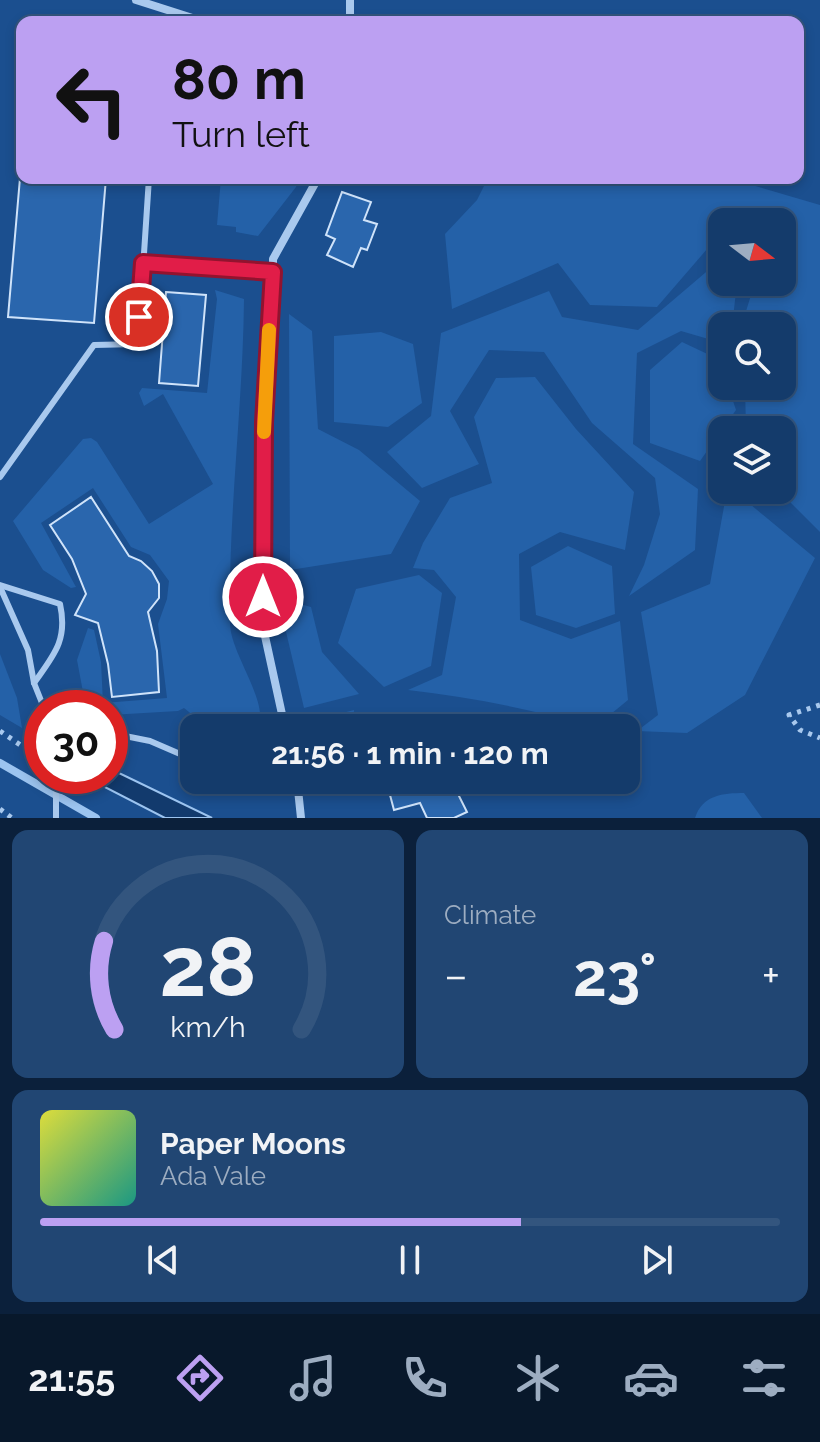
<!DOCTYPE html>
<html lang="en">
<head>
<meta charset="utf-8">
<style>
  body { margin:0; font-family:Raleway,sans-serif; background:#214673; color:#f1f3f6; height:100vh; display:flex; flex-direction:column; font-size:30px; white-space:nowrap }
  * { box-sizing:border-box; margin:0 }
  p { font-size:26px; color:#9dadc1 }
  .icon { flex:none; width:44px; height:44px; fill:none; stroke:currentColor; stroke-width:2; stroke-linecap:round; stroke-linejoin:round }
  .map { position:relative; height:818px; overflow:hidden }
  .details { display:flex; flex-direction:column; gap:12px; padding:12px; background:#0b203b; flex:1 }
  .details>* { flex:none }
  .top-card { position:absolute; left:16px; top:16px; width:788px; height:168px; border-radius:16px; box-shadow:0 4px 12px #0003,0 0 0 2px #33557e; background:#bca0f2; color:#111; overflow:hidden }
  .needle { width:52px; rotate:106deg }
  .fabs { position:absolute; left:708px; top:208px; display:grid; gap:16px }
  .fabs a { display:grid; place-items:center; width:88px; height:88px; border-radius:16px; background:#143b6b; box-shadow:0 4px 12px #0003,0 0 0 2px #33557e; font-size:40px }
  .speed { position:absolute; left:24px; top:690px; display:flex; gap:16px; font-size:40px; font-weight:700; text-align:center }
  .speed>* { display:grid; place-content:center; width:104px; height:104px; border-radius:50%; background:#143b6b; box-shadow:0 4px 12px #0003,0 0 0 2px #33557e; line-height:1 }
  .speed .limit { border:12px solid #d22; background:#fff; color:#111 }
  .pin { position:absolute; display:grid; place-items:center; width:68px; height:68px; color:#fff; margin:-34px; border:4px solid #fff; border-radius:50%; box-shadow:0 2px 8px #0007 }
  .me { position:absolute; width:88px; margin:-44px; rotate:0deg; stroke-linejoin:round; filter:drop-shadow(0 0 6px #0008) }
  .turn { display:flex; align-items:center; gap:28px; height:168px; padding:0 24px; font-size:36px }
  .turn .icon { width:104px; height:104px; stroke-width:2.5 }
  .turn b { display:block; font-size:56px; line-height:68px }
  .big { font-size:60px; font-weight:700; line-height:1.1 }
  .details .widget { flex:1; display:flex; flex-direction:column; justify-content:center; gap:12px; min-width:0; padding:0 28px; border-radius:16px; background:#214673 }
  .details .dial { align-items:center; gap:0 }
  .dial svg { height:208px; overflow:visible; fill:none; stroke:#33557e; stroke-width:7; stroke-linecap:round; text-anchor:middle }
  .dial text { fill:#f1f3f6; stroke:none }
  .song { display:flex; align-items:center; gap:24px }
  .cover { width:96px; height:96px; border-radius:12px; background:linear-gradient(135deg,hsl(60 70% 55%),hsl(170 70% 35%)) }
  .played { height:8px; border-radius:4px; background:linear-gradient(90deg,#bca0f2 65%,#33557e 65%) }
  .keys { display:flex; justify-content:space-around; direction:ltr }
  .heat { display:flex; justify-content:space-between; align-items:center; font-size:44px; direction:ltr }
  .details .tiles { flex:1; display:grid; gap:12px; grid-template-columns:1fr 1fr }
  .widget:last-child { grid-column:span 2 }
  .trip { position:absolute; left:180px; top:714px; width:460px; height:80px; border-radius:16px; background:#143b6b; box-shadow:0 4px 12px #0003,0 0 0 2px #33557e; font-weight:700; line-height:80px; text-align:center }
  .menu { display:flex; height:128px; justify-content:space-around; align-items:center; background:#08182b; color:#9dadc1 }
  .menu .icon { width:56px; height:56px }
  .menu .current { color:#bca0f2 }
  .menu b { font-size:36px; color:#f1f3f6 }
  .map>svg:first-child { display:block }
  .green { fill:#2461a8 }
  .water { fill:#123a6d; stroke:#9cc4f0; stroke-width:2 }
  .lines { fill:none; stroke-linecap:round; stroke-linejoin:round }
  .stream { stroke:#9cc4f0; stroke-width:8 }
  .building { fill:#2a66ad; stroke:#cfe3fa; stroke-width:2 }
  .path { stroke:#a9c9ee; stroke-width:5; stroke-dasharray:4 6; stroke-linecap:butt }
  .lane { stroke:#a9c9ee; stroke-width:6 }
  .street { stroke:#a9c9ee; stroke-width:8 }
  .route-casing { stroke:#92132f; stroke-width:20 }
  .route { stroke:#e11d48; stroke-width:14 }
  .slow { stroke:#f59e0b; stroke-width:14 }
</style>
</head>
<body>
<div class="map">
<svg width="820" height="818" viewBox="0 0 820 818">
  <rect width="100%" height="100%" fill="#1b4f8f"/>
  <g class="green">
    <path d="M221 178H299L296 187 258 236 236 232V227L217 225Z"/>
    <path d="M488 178H728L820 205V532L778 490H782V430H746L745 386H782V326H744L743 321 755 282H782V222H722V241H714L657 307 590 305 558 263 452 309 445 234 477 200Z"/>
    <path d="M722 264V282H740L736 292 732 326H722V343L681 331 637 353 633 444 698 489 695 550 629 596 644 565 660 514 655 478 592 423 544 352 489 350 450 411 479 464 422 488 387 452 431 416 441 333 549 291 562 317 638 330 712 267Z"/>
    <path d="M215 290 244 299C243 407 228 515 230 623 230 653 268 699 259 728H209L184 708 178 711 110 715V708H86L77 660 88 628 94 630 101 662 103 703 167 698 158 624 167 599 169 581 150 555 131 547 93 488 41 523 76 587 71 588 43 570 13 521 83 439 91 438 97 442 149 524 213 484 163 394 144 406 139 393 142 388 207 393 217 299Z"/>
    <path d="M289 314 312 331 318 429 359 450 420 501 391 554 290 570Z"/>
    <path d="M381 332 413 344 422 403 388 427 334 422V336Z"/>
    <path d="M682 342 718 359 722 370V386H728L736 410 700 461 650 443V370Z"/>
    <path d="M535 377 576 429 634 492 625 550 560 532 519 554 520 620 571 639 620 621 628 700 595 727C534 710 471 697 408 690L442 675 456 597 434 570 413 568 423 543 450 498 492 483 474 417 496 378Z"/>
    <path d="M727 490H733L815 558 745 695 687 733 637 731 658 715 641 612 710 584Z"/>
    <path d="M568 546 612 566 615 614 576 628 536 615 531 567Z"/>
    <path d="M419 575 442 593 431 666 384 687 338 643 356 589Z"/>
    <path d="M278 598 311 607 322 652 359 694 304 708Z"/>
    <path d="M0 654 17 698 22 728 0 715Z"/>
    <path d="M354 710 353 728H306L304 723Z"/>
    <path d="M744 793 762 818H695C702 795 723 793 744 793Z"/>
  </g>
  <path class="water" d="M110 771 119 773 212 818H165L93 781 98 776H110Z"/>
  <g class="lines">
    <path class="stream" d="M0 763 96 818"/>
  </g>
  <g class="building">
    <path d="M20 178H106L94 323 8 317Z"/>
    <path d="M342 192 371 202 364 220 377 224 367 250 361 248 353 267 327 255 335 239 326 235Z"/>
    <path d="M166 292 206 295 198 386 159 383Z"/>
    <path d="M91 497 129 556 141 561 152 571 159 584V598L148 612 157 651 159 692 112 697 108 664 98 623 75 615 86 594 72 559 50 525Z"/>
    <path d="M386 780H451L467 812 454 818H427L420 803 394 810Z"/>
  </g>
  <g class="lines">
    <g class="path">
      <path d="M820 705 789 715 800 730 820 738"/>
      <path d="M0 731 32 753"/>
      <path d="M0 809 12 818"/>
    </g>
    <g class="lane">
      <path d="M143 263 273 272"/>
      <path d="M0 477 94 345 138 344 149 178"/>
      <path d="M0 585 60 604C68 640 54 655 34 683"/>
      <path d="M0 587 28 650 34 683 44 708"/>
      <path d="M110 733 150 741 194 760"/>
      <path d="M56 776V818"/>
      <path d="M242 780 249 783 269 780"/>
    </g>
    <g class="street">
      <path d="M136 0 205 22"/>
      <path d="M350 22V0"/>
      <path d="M285 728 263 627 264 422 273 272V259L318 178"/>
      <path d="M297 780 301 818"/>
    </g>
  </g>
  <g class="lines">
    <defs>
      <path id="route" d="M139 317 143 263 273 272 264 422 263 597"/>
    </defs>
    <use href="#route" class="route-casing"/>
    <use href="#route" class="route"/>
    <path class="slow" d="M264 432 269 330"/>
  </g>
</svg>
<div class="fabs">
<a><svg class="needle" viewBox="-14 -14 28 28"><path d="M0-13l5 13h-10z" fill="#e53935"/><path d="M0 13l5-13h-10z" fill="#9dadc1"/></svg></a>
<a><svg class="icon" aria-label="search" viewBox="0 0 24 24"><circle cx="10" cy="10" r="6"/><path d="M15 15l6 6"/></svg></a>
<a><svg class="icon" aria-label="layers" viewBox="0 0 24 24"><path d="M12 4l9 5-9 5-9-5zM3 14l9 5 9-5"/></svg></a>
</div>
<div class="speed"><div class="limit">30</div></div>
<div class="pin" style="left:139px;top:317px;background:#d93025"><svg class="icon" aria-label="arrive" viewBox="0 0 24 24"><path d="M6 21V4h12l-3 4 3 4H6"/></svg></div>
<svg class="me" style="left:263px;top:597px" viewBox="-20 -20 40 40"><circle r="17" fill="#e11d48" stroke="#fff" stroke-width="3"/><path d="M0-11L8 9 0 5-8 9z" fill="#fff"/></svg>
<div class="trip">21:56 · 1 min · 120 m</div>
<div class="top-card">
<div class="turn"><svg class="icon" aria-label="left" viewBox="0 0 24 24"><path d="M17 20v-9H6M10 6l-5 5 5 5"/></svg><div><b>80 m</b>Turn left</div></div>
</div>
</div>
<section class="details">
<div class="tiles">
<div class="widget dial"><svg viewBox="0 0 100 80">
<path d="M14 69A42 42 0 1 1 86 69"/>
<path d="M14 69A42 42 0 0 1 10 35" stroke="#bca0f2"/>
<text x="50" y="56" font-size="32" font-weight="700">28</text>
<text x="50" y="72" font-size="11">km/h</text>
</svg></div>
<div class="widget"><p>Climate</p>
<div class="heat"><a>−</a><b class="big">23°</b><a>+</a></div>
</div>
<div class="widget">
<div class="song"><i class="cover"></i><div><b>Paper Moons</b><p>Ada Vale</p></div></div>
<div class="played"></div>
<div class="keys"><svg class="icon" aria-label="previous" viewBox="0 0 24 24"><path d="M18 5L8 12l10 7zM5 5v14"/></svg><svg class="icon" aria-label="pause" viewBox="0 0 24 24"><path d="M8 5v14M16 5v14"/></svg><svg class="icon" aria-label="next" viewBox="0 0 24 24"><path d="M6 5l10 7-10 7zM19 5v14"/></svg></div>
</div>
</div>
</section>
<nav class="menu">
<b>21:55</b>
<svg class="icon current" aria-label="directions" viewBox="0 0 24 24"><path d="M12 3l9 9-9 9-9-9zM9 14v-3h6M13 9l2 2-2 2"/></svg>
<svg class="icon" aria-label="music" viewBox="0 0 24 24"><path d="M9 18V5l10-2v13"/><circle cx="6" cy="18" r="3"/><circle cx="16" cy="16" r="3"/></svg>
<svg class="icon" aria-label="phone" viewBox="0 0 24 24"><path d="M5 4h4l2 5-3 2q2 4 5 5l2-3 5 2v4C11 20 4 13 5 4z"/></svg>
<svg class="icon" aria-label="climate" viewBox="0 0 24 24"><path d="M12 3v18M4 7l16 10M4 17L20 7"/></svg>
<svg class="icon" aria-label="car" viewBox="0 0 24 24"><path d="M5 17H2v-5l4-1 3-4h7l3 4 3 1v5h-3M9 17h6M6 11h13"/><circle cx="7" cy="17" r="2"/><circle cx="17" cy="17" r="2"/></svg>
<svg class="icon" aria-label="filters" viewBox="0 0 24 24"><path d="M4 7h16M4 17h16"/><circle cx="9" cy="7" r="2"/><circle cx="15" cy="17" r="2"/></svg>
</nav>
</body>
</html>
